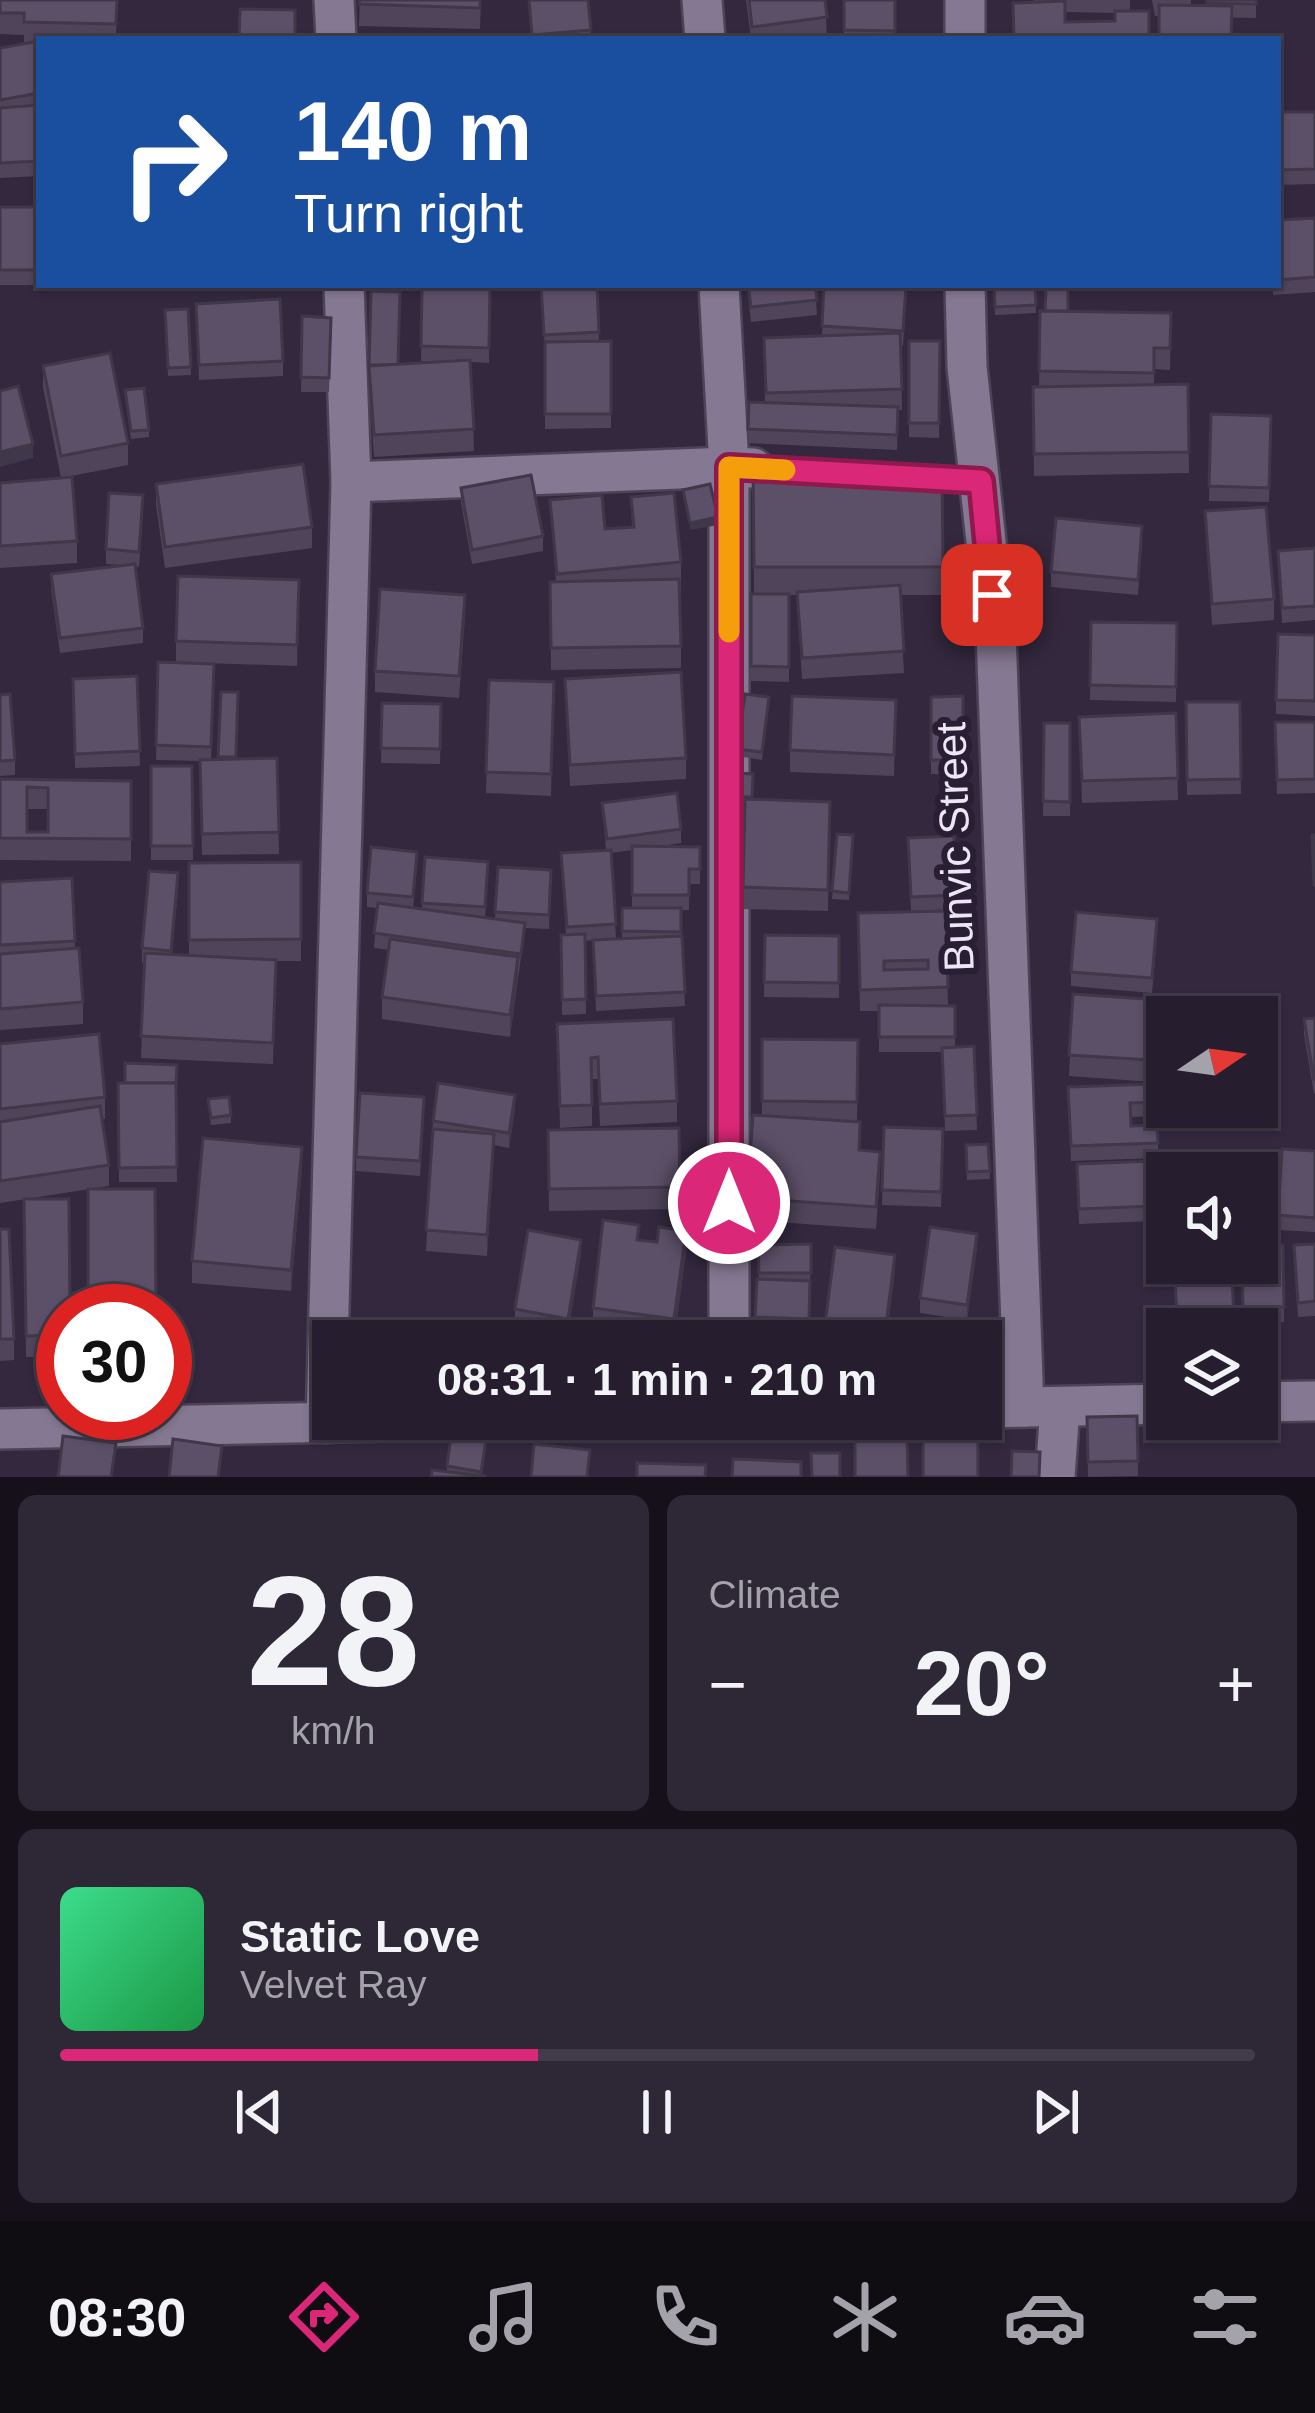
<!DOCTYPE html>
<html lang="en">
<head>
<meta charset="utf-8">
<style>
  body { margin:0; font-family:Arial,sans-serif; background:#2e2736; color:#f1f3f6; height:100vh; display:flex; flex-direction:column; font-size:45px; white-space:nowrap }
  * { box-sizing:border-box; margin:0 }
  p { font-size:39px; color:#a4a2aa }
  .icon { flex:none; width:66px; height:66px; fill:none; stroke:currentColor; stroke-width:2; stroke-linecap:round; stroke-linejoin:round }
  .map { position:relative; height:1477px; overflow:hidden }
  .details { display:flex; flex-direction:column; gap:18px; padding:18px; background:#151019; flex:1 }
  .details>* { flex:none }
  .hud { position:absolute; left:36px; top:36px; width:1245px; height:252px; border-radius:0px; box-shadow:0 3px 9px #0004,0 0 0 3px #423c4a; background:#1a4fa0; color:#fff; overflow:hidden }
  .needle { width:78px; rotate:77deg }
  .buttons { position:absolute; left:1146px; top:996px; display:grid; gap:24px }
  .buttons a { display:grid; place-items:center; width:132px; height:132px; border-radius:0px; background:#261e2e; box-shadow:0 3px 9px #0004,0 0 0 3px #423c4a; font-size:60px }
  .speed { position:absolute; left:36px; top:1284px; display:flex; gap:24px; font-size:60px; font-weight:700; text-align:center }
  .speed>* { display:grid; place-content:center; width:156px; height:156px; border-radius:50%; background:#261e2e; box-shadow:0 3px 9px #0004,0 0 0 3px #423c4a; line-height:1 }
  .speed .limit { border:18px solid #d22; background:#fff; color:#111 }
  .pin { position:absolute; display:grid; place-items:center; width:102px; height:102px; color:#fff; margin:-51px; border-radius:24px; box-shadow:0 6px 18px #0006 }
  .me { position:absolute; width:132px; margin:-66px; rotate:0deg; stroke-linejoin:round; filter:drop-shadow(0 0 9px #0008) }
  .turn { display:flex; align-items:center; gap:42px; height:252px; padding:0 60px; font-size:54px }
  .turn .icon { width:156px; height:156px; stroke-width:2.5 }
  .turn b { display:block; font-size:84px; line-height:102px }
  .big { font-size:90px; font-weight:600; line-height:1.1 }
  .details .tile { flex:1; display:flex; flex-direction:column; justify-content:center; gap:18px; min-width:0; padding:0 42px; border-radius:18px; background:#2e2736 }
  .details .dial { align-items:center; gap:0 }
  .dial b { font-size:156px; line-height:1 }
  .song { display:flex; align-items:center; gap:36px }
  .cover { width:144px; height:144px; border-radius:18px; background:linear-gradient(135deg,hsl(150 70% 55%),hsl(140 70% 35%)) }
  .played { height:12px; border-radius:6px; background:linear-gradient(90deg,#db2777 40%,#423c4a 40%) }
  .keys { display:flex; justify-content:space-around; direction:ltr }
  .heat { display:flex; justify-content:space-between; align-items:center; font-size:66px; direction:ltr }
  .details .tiles { flex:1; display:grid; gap:18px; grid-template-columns:1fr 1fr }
  .tile:last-child { grid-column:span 2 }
  .trip { position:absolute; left:312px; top:1320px; width:690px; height:120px; border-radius:0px; background:#261e2e; box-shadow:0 3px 9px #0004,0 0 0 3px #423c4a; font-weight:600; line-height:120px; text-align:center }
  .tab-bar { display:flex; height:192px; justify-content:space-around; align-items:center; background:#0f0c12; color:#a4a2aa }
  .tab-bar .icon { width:84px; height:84px }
  .tab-bar .active { color:#db2777 }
  .tab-bar b { font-size:54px; color:#f1f3f6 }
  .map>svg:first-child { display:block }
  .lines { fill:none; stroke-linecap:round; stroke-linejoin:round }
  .minor-casing { stroke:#4d4357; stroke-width:44 }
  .minor { stroke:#857892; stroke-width:39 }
  .wall { fill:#4f4459; fill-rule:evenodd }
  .shaded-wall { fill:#403749 }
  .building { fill:#5c4f68; stroke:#403749; stroke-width:3; fill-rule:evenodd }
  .route-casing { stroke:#8e194d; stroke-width:30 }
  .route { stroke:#db2777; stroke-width:21 }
  .slow { stroke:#f59e0b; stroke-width:21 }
  .labels { text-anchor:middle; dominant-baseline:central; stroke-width:12; stroke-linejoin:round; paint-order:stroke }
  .street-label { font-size:42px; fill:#ede6f5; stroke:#291e34 }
</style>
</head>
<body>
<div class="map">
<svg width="1315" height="1477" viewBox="0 0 1315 1477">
  <rect width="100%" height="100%" fill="#33283e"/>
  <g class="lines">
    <defs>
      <g id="minor">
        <path d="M334 0 336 39"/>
        <path d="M702 0 705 39"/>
        <path d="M965 0V39"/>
        <path d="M719 285 729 467V1341"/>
        <path d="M965 285 967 367 996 633 1024 1407"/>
        <path d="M351 482 729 467 753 468"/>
        <path d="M1257 1402 1315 1401"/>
        <path d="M981 1408 1167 1404"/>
        <path d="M326 1423 351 482 344 285"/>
        <path d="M0 1429 495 1419"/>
        <path d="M1055 1477 1060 1407"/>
      </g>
    </defs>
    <use href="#minor" class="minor-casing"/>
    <use href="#minor" class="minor"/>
  </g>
  <g class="wall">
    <path d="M117 0 116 39H39V176L0 178V48L24 43V35L0 34V13Z"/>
    <path d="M360 0H481L480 29 359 26Z"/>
    <path d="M528 0H588L591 39H531Z"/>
    <path d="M746 0H825L827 38 751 39Z"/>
    <rect x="844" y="0" width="51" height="39"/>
    <path d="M1034 0H1130V11L1149 39H1013ZM1065 12 1115 13V21L1065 22Z"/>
    <path d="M1152 0H1191V5H1207V0H1256V18L1155 16Z"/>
    <path d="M1278 112H1315V184L1278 185Z"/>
    <rect x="0" y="207" width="39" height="78"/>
    <path d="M1315 218V292L1273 295V285H1278V220Z"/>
    <path d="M422 285H490L489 363 471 362 474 451 374 457 369 388 371 291 399 365 448 362 421 361Z"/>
    <path d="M541 285H597L599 341H611V428L545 429V349Z"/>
    <path d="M747 285H815L817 315 751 322Z"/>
    <path d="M824 285H907L903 346H901L902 410H898L897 450 748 443 749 402H765L764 338 822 336Z"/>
    <path d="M1035 285 1036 313 995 315 994 287Z"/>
    <path d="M1043 285H1203L1068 291V311L1171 313 1170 370 1154 369V385L1188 384 1189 473 1034 476 1033 387H1039L1040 311H1045L1046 292H1044Z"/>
    <path d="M196 304 283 361V376L199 380Z"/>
    <path d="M188 309 191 375 168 376 165 310Z"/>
    <path d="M302 316 331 318 329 392H301Z"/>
    <path d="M909 341H940L939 438 909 437Z"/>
    <path d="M43 366 128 443V465L61 478 43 387Z"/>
    <path d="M125 390 149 430V437L131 439Z"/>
    <path d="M1211 414 1271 416 1269 502 1209 501Z"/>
    <path d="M942 467 943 595H900L904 673 802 679 797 595H789V682L751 681V594H754L753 468Z"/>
    <path d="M0 483 77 541V563L0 568Z"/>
    <path d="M156 484 312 527V548L165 568 156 505Z"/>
    <path d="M461 488 543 536V551L472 564 461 503Z"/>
    <path d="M631 497 681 562V668L551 670 550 582H556L550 500 605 529 632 527Z"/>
    <path d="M143 510 139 567 135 566 143 628V643L60 653 51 589V574L121 565 106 564V549Z"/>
    <path d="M1205 511 1274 599V620L1212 625Z"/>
    <path d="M1142 541 1138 595 1051 587V572Z"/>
    <path d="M1315 548V620L1282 623 1278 551Z"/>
    <path d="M299 580 297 666 176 662V641Z"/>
    <path d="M465 616 459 698 375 692V671Z"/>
    <path d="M1091 622 1177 623 1176 702 1090 700Z"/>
    <path d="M1315 635V716L1276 714V700Z"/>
    <path d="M158 662 214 664 211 760H218L221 692H238L236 759 277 758 279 854 202 855 200 761 156 760Z"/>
    <path d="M137 676 140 766 75 768 73 679Z"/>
    <path d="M565 679 686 758V779L570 786Z"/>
    <path d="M489 680 554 682 551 796 486 793Z"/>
    <path d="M0 695 15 760V775L0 776Z"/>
    <path d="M963 696V775L931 774V697Z"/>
    <path d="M896 700 894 776 790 772V750Z"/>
    <path d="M1186 702H1240L1241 794 1187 795Z"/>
    <path d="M382 703 441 704 440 764 381 763Z"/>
    <path d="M769 705 762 760 737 756V749Z"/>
    <path d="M1176 713 1178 800 1082 803 1079 717Z"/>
    <path d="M1275 722H1315V793L1277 794Z"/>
    <path d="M1044 723H1070V816H1043Z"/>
    <path d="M151 766H192L193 860H151Z"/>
    <path d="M736 773 753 774 752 799 830 802 828 911 743 909 745 804H735Z"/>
    <path d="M0 779 131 781V861L0 860ZM27 809H48V832H27Z"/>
    <path d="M602 803 681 829V843L656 847H700V884H689V910H681L685 1006 596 1011 593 940 622 939V908H632V850L611 853 616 938 585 941 586 1014 562 1015 561 935H566L561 853 606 850Z"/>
    <path d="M837 834 853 835 849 900 832 899Z"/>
    <path d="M954 836 956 909 911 911 908 838Z"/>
    <path d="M425 857 488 877 485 918 495 919 498 867 551 870 549 929 525 928 510 1037 382 1019V997L389 950 374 948 377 908 367 907V893L417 867 413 908 422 909Z"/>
    <path d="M301 862V961H276L273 1064 141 1058 144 963H142V948L178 888 172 955 189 956V863Z"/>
    <path d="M72 878 75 948 83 1002V1024L0 1030V882Z"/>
    <path d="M946 911 948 1006H955V1047L974 1046 977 1130 945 1131 942 1052H879V1011H860L858 913Z"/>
    <path d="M1157 934 1152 993 1071 986V972Z"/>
    <path d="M765 935 839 936V998L764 997Z"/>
    <path d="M1073 994 1174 1001V1017H1167V1083L1069 1076Z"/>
    <path d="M1315 1018V1093L1314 1094 1304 1034V1019Z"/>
    <path d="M557 1024 677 1101V1122L600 1126 598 1079H592V1126L560 1128Z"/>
    <path d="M762 1039 858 1040 857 1122 860 1150 880 1173 876 1229 747 1220V1198L762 1116Z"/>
    <path d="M0 1044 105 1097V1119H102L109 1165V1186L0 1203Z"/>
    <path d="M118 1083 176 1093 177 1182H119Z"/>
    <path d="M1068 1087 1156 1102V1116L1131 1117V1126L1158 1143V1158L1071 1161Z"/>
    <path d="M208 1099 231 1115V1123L211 1125Z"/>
    <path d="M515 1110 509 1148 494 1145 487 1256 426 1251 433 1121Z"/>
    <path d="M424 1112 420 1176 356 1171V1157Z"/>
    <path d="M884 1127 943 1129 941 1207 882 1205Z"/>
    <path d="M679 1128 680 1209 549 1211 548 1130Z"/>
    <path d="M988 1144 990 1179 967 1180 966 1145Z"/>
    <path d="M1315 1151V1232L1278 1230V1215Z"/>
    <path d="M1152 1161 1154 1221 1079 1224 1077 1164Z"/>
    <path d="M302 1168 291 1291 192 1283V1261Z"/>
    <path d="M1257 1173 1273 1179 1269 1229 1257 1228Z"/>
    <path d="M24 1199 63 1311V1357H26Z"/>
    <path d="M0 1229 14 1339V1360L0 1361Z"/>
    <path d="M639 1240 686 1252 674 1341 593 1330V1308Z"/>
    <path d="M811 1244 809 1334 755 1332 757 1279H759L758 1245Z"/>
    <path d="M1315 1244V1316L1298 1317 1294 1245Z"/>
    <path d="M1283 1245 1284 1322 1243 1323 1242 1263Z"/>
    <path d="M977 1248 967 1320 920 1313V1298Z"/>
    <path d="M581 1254 568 1333 515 1324V1309Z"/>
    <path d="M1174 1263 1234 1315V1329H1177Z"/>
    <path d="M895 1270 886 1341H824V1332Z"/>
    <path d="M1137 1416 1138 1476 1088 1477 1087 1417Z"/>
    <path d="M486 1448 482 1476 447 1472V1466Z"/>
  </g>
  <g class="shaded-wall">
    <path d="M33 444V458L0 467V452Z"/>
    <path d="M718 517V525L690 530V523Z"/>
    <path d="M518 957V979L510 1037V1015Z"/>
    <path d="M515 1095V1110L509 1148V1133Z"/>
    <path d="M494 1134V1155L487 1256V1235Z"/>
    <path d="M302 1147V1168L291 1291V1270Z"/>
    <path d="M686 1231V1252L674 1341V1319Z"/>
    <path d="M977 1234V1248L967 1320V1305Z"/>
    <path d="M581 1240V1254L568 1333V1319Z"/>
    <path d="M895 1255V1270L886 1341H884Z"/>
  </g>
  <g class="building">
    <path d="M0 0H117L116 24 24 22V13H0Z"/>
    <path d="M360 0H480V8L359 4Z"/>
    <path d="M529 0H588L591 30 532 35Z"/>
    <path d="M749 0H825L827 17 752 27Z"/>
    <path d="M844 0H895V31L844 30Z"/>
    <path d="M1207 0H1256V4L1207 3Z"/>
    <path d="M1065 1V22L1115 21V11H1149V39H1014L1013 3Z"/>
    <path d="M1159 5 1232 6 1231 39H1159Z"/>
    <path d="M240 9 295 10V39H239Z"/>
    <path d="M39 41V93L0 100V48Z"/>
    <path d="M39 105V161L0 163V108Z"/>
    <path d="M1278 112H1315V169L1278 170Z"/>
    <rect x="0" y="207" width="39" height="63"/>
    <path d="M1315 218V277L1278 280V220Z"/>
    <path d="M422 285H490L489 348 421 346Z"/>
    <path d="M541 285H597L599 332 544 335Z"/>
    <path d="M748 285H815L817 300 751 307Z"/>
    <path d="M824 285H906L903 331 822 326Z"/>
    <path d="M1035 285 1036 305 995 307 994 287Z"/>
    <path d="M1046 288H1068V311H1045Z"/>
    <path d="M371 291 400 292 398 365H369Z"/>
    <path d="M280 299 283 361 199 365 196 304Z"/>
    <path d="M188 309 191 367 168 368 165 310Z"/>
    <path d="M1040 311 1171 313 1170 348H1154V373L1039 371Z"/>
    <path d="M302 316 331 318 329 378 301 377Z"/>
    <path d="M900 333 902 389 766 393 764 338Z"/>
    <path d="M611 341V414H545V342Z"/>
    <path d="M909 341H940L939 423H909Z"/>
    <path d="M110 353 128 443 61 456 43 366Z"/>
    <path d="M470 360 474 429 374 435 369 366Z"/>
    <path d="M1188 384 1189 452 1034 454 1033 387Z"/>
    <path d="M18 386 33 444 0 452V391Z"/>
    <path d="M144 388 149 430 131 431 125 390Z"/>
    <path d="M749 402 898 407 897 435 748 429Z"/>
    <path d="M1211 414 1271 416 1269 488 1209 486Z"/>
    <path d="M303 464 312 527 165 547 156 484Z"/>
    <path d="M942 467 943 567H754L753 468Z"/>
    <path d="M531 475 543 536 472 550 461 488Z"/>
    <path d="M72 477 77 541 0 546V483Z"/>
    <path d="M710 484 718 517 690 523 683 490Z"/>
    <path d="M109 493 143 495 139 552 106 549Z"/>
    <path d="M674 493 681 562 557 574 550 500 602 495 605 529 634 527 631 497Z"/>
    <path d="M1266 507 1274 599 1212 604 1205 511Z"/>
    <path d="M1056 518 1142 526 1138 580 1051 572Z"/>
    <path d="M1315 548V606L1282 608 1278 551Z"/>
    <path d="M135 564 143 628 60 638 51 574Z"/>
    <path d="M178 576 299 580 297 645 176 641Z"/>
    <path d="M679 579 681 646 551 648 550 582Z"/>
    <path d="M900 585 904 651 802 658 797 592Z"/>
    <path d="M380 589 465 595 459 676 375 671Z"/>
    <path d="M751 594H789V667L751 666Z"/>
    <path d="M1091 622 1177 623 1176 687 1090 685Z"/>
    <path d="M1278 634 1315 635V701L1276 700Z"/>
    <path d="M158 662 214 664 211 747 156 745Z"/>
    <path d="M681 672 686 758 570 765 565 679Z"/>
    <path d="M137 676 140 751 75 754 73 679Z"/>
    <path d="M489 680 554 682 551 774 486 772Z"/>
    <path d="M221 692H238L236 757H218Z"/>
    <path d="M10 694 15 760 0 761V695Z"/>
    <path d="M745 694 769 697 762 752 737 749Z"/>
    <path d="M792 696 896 700 894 755 790 750Z"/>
    <path d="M963 696V760H931V697Z"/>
    <path d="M1186 702H1240L1241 779 1187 780Z"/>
    <path d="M382 703 441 704 440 749 381 748Z"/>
    <path d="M1176 713 1178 778 1082 781 1079 717Z"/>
    <path d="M1275 722H1315V779L1277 780Z"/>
    <path d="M1044 723H1070V802L1043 801Z"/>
    <path d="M277 758 279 832 202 834 200 760Z"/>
    <path d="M151 766H192L193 846H151Z"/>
    <path d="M736 773 753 774 752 797H735Z"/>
    <path d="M0 779 131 781V839L0 838ZM27 787 48 788V832H27Z"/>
    <path d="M677 793 681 829 607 839 602 803Z"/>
    <path d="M745 799 830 802 828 890 743 887Z"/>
    <path d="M837 834 853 835 849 893 832 891Z"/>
    <path d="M1312 835H1315V885H1314Z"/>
    <path d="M954 836 956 895 911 897 908 838Z"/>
    <path d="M632 846 700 847V869H689V895H632Z"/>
    <path d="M371 847 417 852 413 897 367 893Z"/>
    <path d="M611 850 616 924 567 927 561 853Z"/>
    <path d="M425 857 488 862 485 907 422 903Z"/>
    <path d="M301 862V939L189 940V863Z"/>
    <path d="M498 867 551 870 549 915 495 912Z"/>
    <path d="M149 871 178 873 171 951 142 948Z"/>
    <path d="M72 878 75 941 0 945V882Z"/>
    <path d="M378 903 525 923 521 954 374 933Z"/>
    <path d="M622 908H681V932L622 931Z"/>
    <path d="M946 911 948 987 860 990 858 913ZM928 960V969L884 970V961Z"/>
    <path d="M1076 912 1157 919 1152 978 1071 972Z"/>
    <path d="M585 934 586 999 562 1000 561 935Z"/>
    <path d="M765 935 839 936V983L764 982Z"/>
    <path d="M682 936 685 992 596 996 593 940Z"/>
    <path d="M390 939 518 957 510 1015 382 997Z"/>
    <path d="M79 948 83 1002 0 1009V954Z"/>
    <path d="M145 953 276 960 273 1043 141 1036Z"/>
    <path d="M1073 994 1174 1001 1173 1017H1167V1061L1069 1055Z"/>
    <path d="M879 1005 955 1006V1037H879Z"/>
    <path d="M1315 1018V1079H1314L1304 1019Z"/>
    <path d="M673 1019 677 1101 600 1104 598 1057 591 1058 592 1105 560 1106 557 1024Z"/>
    <path d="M99 1034 105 1097 0 1109V1044Z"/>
    <path d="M762 1039 858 1040 857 1102 762 1101Z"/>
    <path d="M974 1046 977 1115 945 1116 942 1048Z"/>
    <path d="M125 1063 177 1065 176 1085V1083H125Z"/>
    <path d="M118 1083H176L177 1167 119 1168Z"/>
    <path d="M438 1083 515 1095 509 1133 433 1121Z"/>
    <path d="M1155 1084 1156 1102 1130 1103 1131 1126 1157 1125 1158 1143 1071 1146 1068 1087Z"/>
    <path d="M360 1093 424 1097 420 1161 356 1157Z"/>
    <path d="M229 1097 231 1115 211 1118 208 1099Z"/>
    <path d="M100 1106 109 1165 0 1181V1122Z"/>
    <path d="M753 1115 860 1122 859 1150 880 1152 876 1207 747 1198Z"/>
    <path d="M884 1127 943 1129 941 1192 882 1190Z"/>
    <path d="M679 1128 680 1187 549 1189 548 1130Z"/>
    <path d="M433 1129 494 1134 487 1235 426 1230Z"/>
    <path d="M203 1138 302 1147 291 1270 192 1261Z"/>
    <path d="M988 1144 990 1171 967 1172 966 1145Z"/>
    <path d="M1282 1149 1315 1151V1218L1278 1215Z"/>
    <path d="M1152 1161 1154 1206 1079 1209 1077 1164Z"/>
    <path d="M1239 1162 1273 1165 1269 1214 1257 1213V1173H1239Z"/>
    <path d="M88 1189H155L156 1311H88Z"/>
    <path d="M24 1199H69L70 1311H63V1335L26 1336Z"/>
    <path d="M603 1220 639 1225 637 1240 657 1242 659 1227 686 1231 674 1319 593 1308Z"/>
    <path d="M930 1227 977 1234 967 1305 920 1298Z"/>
    <path d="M0 1229H9L14 1339H0Z"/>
    <path d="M528 1230 581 1240 568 1319 515 1309Z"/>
    <path d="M811 1244V1273H759L758 1245Z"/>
    <path d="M1315 1244V1301L1298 1303 1294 1245Z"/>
    <path d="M1283 1245 1284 1307 1243 1309 1242 1263H1257V1246Z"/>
    <path d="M835 1247 895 1255 884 1340 824 1332Z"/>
    <path d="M1174 1263H1231L1234 1315 1177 1318Z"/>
    <path d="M757 1279 810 1281 809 1319 755 1317Z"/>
    <path d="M956 1318 957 1341H911L910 1320Z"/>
    <path d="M890 1323 908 1325 906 1341H888Z"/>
    <path d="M496 1328 560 1331 559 1341H495Z"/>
    <path d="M607 1334 659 1337V1341H606Z"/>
    <path d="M809 1336V1341H757V1337Z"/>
    <path d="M1137 1416 1138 1461 1088 1462 1087 1417Z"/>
    <rect x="923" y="1430" width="55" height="47"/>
    <path d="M907 1434 908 1477H855V1435Z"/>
    <path d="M451 1435 486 1440 481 1472 447 1466Z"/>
    <path d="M63 1436 116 1443 111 1477H58Z"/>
    <path d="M173 1439 222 1446 218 1477H169Z"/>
    <path d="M534 1444 590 1450 587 1477H531Z"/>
    <path d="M1012 1451 1040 1452 1039 1477H1011Z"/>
    <path d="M811 1453H840V1477H812Z"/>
    <path d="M733 1459 801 1462V1477H732Z"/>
    <path d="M637 1463 706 1465 705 1477H637Z"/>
    <path d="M432 1470 485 1476V1477H431Z"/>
  </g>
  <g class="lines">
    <defs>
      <path id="route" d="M729 1203V467L981 481 992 595"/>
    </defs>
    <use href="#route" class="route-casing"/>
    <use href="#route" class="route"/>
    <path class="slow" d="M729 632V467L785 470"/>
  </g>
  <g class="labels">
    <g class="street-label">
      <text transform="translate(955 847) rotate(-92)">Bunvic Street</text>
    </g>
  </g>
</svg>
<div class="buttons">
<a><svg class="needle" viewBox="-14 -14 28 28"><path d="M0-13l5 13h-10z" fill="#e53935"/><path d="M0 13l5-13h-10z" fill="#a4a2aa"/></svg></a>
<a><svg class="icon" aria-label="sound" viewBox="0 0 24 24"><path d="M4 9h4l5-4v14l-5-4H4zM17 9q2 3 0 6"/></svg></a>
<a><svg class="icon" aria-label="layers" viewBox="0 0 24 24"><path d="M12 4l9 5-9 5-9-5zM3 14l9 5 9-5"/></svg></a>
</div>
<div class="speed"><div class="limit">30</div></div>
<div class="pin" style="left:992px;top:595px;background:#d93025"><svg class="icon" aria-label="arrive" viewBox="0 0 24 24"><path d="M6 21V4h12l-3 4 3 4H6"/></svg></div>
<svg class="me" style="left:729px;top:1203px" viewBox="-20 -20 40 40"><circle r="17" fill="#db2777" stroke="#fff" stroke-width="3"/><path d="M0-11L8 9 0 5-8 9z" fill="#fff"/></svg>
<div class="trip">08:31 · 1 min · 210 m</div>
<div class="hud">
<div class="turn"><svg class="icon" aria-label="right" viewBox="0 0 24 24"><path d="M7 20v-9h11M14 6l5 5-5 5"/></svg><div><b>140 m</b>Turn right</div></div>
</div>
</div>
<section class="details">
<div class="tiles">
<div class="tile dial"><b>28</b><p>km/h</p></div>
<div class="tile"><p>Climate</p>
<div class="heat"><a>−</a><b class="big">20°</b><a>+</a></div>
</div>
<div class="tile">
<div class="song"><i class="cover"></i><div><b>Static Love</b><p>Velvet Ray</p></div></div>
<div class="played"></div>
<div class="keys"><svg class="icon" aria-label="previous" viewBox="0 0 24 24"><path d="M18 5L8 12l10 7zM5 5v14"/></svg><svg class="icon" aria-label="pause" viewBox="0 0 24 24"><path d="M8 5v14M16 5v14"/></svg><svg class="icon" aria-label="next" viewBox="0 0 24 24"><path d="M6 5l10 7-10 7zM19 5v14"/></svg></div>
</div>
</div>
</section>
<nav class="tab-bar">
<b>08:30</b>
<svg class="icon active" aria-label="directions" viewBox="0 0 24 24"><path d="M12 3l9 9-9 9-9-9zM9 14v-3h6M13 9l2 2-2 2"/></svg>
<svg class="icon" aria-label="music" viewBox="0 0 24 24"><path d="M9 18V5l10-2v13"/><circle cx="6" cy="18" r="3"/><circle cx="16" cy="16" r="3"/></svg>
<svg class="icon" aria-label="phone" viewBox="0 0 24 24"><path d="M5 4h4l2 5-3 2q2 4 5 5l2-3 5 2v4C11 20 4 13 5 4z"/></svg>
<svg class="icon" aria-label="climate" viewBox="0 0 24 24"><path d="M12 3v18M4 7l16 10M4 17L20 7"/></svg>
<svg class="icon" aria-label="car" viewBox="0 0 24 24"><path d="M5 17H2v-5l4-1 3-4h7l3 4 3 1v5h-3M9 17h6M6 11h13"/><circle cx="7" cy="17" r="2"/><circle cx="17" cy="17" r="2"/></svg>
<svg class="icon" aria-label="filters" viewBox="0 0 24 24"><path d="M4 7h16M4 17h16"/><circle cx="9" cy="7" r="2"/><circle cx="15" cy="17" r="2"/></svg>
</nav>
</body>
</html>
